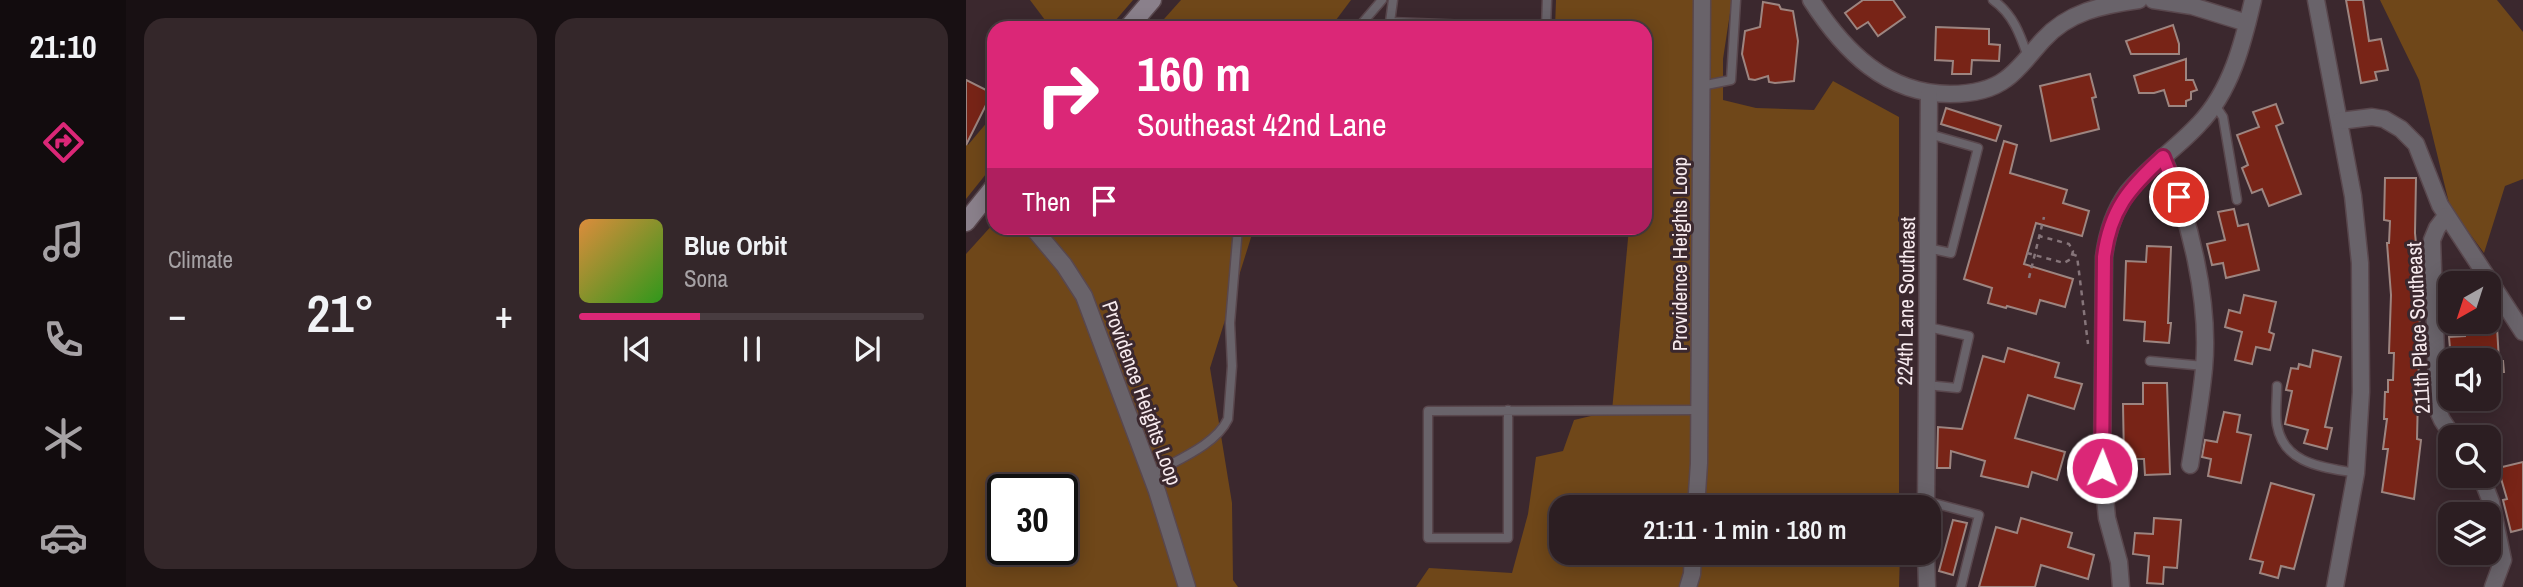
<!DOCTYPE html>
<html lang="en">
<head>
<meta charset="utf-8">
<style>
  body { margin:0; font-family:"Archivo Narrow",sans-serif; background:#34272a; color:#f1f3f6; height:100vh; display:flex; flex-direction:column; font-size:26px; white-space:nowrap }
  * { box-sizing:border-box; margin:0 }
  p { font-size:23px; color:#a6a2a5 }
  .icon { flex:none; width:38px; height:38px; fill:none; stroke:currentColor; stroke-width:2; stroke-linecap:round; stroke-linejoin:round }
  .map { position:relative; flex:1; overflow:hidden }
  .sheet { display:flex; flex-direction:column; gap:18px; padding:18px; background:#181013; width:840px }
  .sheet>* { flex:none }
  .banner { position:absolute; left:21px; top:21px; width:665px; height:214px; border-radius:21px; box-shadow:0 4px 18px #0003,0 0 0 2px #483c40; background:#db2777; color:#fff; overflow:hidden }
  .needle { width:46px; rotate:219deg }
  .fabs { position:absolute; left:1472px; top:271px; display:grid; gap:14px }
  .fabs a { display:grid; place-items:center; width:63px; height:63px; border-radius:14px; background:#2c1e22; box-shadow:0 4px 18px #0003,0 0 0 2px #483c40; font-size:35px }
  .speed { position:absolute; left:21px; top:474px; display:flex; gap:14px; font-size:35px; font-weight:700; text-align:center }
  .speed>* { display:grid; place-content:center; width:91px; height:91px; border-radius:50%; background:#2c1e22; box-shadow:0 4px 18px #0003,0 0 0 2px #483c40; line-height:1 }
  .speed .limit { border:4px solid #111; border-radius:10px; background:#fff; color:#111 }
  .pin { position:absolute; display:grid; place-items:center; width:60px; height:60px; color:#fff; margin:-30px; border:4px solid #fff; border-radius:50%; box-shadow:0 2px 7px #0007 }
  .me { position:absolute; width:77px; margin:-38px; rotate:1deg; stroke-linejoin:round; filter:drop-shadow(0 0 5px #0008) }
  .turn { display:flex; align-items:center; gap:24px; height:147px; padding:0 35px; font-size:32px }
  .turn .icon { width:91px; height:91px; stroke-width:2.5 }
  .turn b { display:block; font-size:49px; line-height:60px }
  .then { display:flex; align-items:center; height:66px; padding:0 35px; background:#0003; gap:14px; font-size:26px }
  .big { font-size:52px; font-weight:600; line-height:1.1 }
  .sheet .tile { flex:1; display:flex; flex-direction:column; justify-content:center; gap:10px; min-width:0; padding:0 24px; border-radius:21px; background:#34272a }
  .song { display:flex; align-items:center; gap:21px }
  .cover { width:84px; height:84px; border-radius:10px; background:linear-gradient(135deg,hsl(30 70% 55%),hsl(110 70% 35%)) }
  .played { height:7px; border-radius:4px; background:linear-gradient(90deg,#db2777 35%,#483c40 35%) }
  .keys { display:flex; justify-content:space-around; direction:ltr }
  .heat { display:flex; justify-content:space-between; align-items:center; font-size:38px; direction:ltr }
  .sheet .tiles { flex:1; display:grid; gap:18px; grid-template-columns:repeat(2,1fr) }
  .trip { position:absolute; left:583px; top:495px; width:392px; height:70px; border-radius:21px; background:#2c1e22; box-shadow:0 4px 18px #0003,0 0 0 2px #483c40; font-weight:600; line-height:70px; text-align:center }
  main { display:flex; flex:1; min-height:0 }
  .tabs { display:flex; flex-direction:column; width:126px; justify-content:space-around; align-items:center; background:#120c0e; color:#a6a2a5 }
  .tabs .icon { width:49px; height:49px }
  .tabs .active { color:#db2777 }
  .tabs b { font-size:32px; color:#f1f3f6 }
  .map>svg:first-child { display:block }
  .green { fill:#6f4719; fill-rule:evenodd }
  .building { fill:#782417; stroke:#9d8580; stroke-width:2 }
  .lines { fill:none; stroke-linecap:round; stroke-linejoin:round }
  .service-casing { stroke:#59474d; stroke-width:11 }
  .minor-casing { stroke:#59474d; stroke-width:19 }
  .secondary-casing { stroke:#59474d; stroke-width:21 }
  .path { stroke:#86757a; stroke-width:2.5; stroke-dasharray:5 5; stroke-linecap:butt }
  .service { stroke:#69636a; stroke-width:8 }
  .minor { stroke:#69636a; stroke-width:16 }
  .secondary { stroke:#8a808b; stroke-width:18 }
  .route-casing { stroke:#8e194d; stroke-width:18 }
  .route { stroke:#db2777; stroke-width:12 }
  .labels { text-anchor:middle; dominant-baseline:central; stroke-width:6; stroke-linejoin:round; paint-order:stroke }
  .street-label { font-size:21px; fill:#f7eaee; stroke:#3b282e }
</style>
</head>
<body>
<main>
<nav class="tabs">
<b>21:10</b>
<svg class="icon active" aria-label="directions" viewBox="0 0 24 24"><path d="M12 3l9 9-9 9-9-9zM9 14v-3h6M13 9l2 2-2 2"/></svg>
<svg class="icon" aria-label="music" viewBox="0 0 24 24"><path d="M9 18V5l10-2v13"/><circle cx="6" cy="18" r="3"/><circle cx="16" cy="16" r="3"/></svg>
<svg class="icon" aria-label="phone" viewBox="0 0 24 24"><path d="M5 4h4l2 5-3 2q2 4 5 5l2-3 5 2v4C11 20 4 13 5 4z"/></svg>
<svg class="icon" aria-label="climate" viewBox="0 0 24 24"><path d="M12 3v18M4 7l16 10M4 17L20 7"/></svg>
<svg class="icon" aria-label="car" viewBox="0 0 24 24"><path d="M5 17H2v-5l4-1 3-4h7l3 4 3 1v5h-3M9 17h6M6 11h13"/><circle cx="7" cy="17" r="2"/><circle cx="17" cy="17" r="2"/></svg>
</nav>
<section class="sheet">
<div class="tiles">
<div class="tile"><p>Climate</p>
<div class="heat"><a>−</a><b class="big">21°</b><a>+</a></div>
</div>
<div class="tile">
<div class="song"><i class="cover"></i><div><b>Blue Orbit</b><p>Sona</p></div></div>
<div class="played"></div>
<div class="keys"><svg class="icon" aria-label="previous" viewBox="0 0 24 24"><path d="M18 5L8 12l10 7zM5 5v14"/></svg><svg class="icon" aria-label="pause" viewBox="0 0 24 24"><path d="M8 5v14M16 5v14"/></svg><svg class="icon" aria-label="next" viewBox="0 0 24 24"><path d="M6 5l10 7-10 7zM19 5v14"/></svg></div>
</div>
</div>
</section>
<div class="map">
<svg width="1557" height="587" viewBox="0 0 1557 587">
  <rect width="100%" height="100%" fill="#3b282e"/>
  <g class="green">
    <path d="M64 0H167L143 28H85Z"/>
    <path d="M215 0H385L364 28H190Z"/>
    <path d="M590 0H766L757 59V100L790 108 848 110 867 81 933 117V507L595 508V553H934L933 587H450L463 568 546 573 562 514 570 457 597 451 608 420 646 411 663 228H679V28H589Z"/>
    <path d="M1414 0H1531L1557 32V179L1539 186 1518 253 1484 207 1453 80Z"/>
    <path d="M28 114V164L0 199V144L2 145Z"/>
    <path d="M28 223V228H288L244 368 266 503 267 580 272 587H0V254ZM37 490H96V550H37Z"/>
  </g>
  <g class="building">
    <path d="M897 0H927L939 17 912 36 902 22 891 29 879 13Z"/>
    <path d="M1380 0H1397L1403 41 1415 39 1422 70 1409 72 1411 80 1395 83Z"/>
    <path d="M797 2 813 5 815 9 827 11 832 41 828 81 809 83 803 82 802 76 789 80 783 79 776 54 779 31 794 27Z"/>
    <path d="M1207 25 1213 44V54H1165L1160 41Z"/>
    <path d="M970 27 1023 29V44L1034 45 1033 61 1006 60 1005 74H986L987 61 969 60Z"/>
    <path d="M1220 59V80H1227L1231 90 1225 92V99L1220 101V106H1203L1198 90 1188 93H1173L1168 76Z"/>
    <path d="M1124 74 1130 97 1126 98 1133 129 1085 141 1074 86Z"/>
    <path d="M0 80 26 93 0 145Z"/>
    <path d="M1310 104 1317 123 1310 126 1335 194 1303 206 1296 189 1286 193 1276 168 1282 165 1271 135 1293 127 1287 112Z"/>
    <path d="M980 108 1035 126 1030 141 975 124Z"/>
    <path d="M1038 141 1051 145 1044 173 1101 190 1097 203 1123 211 1116 236 1070 223 1058 264 1107 279 1099 307 1074 300 1070 314 1041 306 1040 308 1022 303 1026 288 998 279Z"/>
    <path d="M1419 178H1450L1449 233 1454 288 1446 289 1448 311H1454L1451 439 1455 440 1448 499 1416 492 1422 449H1417L1421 419H1418L1419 392H1422V380H1427L1428 353H1423L1425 295 1421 243H1423L1424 221 1418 220Z"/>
    <path d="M1268 209 1272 226 1282 224 1293 270 1260 278 1257 263 1246 265 1241 244 1259 240 1252 212Z"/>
    <path d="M1181 246 1205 247 1202 323H1205L1203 343 1178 341 1179 322 1158 320 1160 261 1180 262Z"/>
    <path d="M1278 295 1310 302 1303 332 1308 334 1304 350 1290 347 1286 364 1269 360 1276 332 1259 327 1263 310 1274 313Z"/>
    <path d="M1498 322H1514L1515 328 1531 327 1533 361H1537L1538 372H1533V382L1522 383V360H1512L1511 347 1484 348 1483 337 1499 336Z"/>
    <path d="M1042 348 1093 363 1089 377 1116 384 1108 409 1062 395 1049 438 1099 452 1091 480 1066 472 1062 487 1015 476 1019 461 985 451 984 468H971L972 427 996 429 1017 356 1038 362Z"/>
    <path d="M1347 350 1375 357 1359 427 1366 428 1361 449 1338 443 1342 430 1319 424 1326 391 1320 390 1325 368 1332 369 1333 364 1344 367Z"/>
    <path d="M1177 383H1201L1204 474 1179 475 1178 459H1158L1157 404H1177Z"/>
    <path d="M1258 412 1274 415 1271 432 1285 435 1275 483 1242 476 1245 459 1236 457 1239 440 1251 442Z"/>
    <path d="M1557 462V529L1545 532 1537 500 1541 499 1532 468Z"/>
    <path d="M1305 483 1348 495 1328 569 1315 566 1312 578 1294 573 1297 562 1284 559Z"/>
    <path d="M1055 518 1106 533 1102 547 1128 555 1122 579 1075 565 1069 587H1013L1030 527 1051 533Z"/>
    <path d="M1188 518 1215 520 1211 568 1198 567 1197 584 1181 583 1183 556 1167 554 1169 533 1187 534Z"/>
    <path d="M987 520 1001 523 987 575 973 571Z"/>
  </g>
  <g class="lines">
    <defs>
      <g id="service">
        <path d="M427 0 424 22 580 28 581 0"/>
        <path d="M1027 0C1047 14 1054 34 1062 57"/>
        <path d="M392 28 416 0"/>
        <path d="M735 86 765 80 770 0"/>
        <path d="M1249 105 1257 117 1271 200"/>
        <path d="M961 248 985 253 1012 148 963 134"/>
        <path d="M1184 361 1238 366"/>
        <path d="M960 385 991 388 1003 336 962 327"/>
        <path d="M1311 386C1311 399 1309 413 1311 425 1318 465 1358 467 1390 473"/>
        <path d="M542 410V538H462V411L733 410"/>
        <path d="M185 475C210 460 249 446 262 419L266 366 264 323 272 228"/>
        <path d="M960 501 1013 515 995 587"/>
      </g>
      <g id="minor">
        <path d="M845 0C878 51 920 94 984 94 1004 94 1024 91 1040 79 1054 69 1065 53 1077 40 1102 12 1136 5 1173 0"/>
        <path d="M1187 0 1226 6 1281 23"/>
        <path d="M1350 0 1387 196 1394 263 1395 392 1390 473 1369 587"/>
        <path d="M1374 121 1406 117 1418 119 1435 129 1450 144 1474 205 1557 332"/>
        <path d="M1197 157C1224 217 1244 302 1238 368 1235 400 1229 433 1224 465"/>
        <path d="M1480 216 1471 228 1466 240 1472 411 1476 420 1488 438"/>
        <path d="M67 228 98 265 118 296 191 491 221 587"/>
        <path d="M1515 476 1525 502 1537 560 1527 587"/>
        <path d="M730 508 733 463 736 0"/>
        <path d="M960 508 963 94"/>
        <path d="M960 553 961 587"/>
        <path d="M722 587 726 574 727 553"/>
        <path d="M1155 587 1153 562 1141 518 1136 468 1138 257C1141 233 1148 211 1162 192 1183 166 1211 148 1233 124 1265 91 1277 43 1287 0"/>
      </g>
      <g id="secondary">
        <path d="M162 28 186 0"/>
        <path d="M0 222 28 187"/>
      </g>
    </defs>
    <use href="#service" class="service-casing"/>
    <use href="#minor" class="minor-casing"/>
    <use href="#secondary" class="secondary-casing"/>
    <g class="path">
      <path d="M1061 253 1098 263 1105 259 1107 251 1103 244 1073 236"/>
      <path d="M1106 254 1111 256 1122 344"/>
      <path d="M1063 278 1078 217"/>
    </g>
    <use href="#service" class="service"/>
    <use href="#minor" class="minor"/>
    <use href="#secondary" class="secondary"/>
  </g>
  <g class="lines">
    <defs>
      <path id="route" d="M1136 468 1138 257C1144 210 1163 188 1197 157L1213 197"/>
    </defs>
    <use href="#route" class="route-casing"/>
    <use href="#route" class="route"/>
  </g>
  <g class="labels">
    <g class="street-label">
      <text transform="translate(713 254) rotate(-90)">Providence Heights Loop</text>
      <text transform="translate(940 301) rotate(-89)">224th Lane Southeast</text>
      <text transform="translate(1452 328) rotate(-93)">211th Place Southeast</text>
      <text transform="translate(176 393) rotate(70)">Providence Heights Loop</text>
    </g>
  </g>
</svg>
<div class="fabs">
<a><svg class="needle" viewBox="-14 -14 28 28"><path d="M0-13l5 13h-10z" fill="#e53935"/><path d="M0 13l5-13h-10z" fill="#a6a2a5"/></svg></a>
<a><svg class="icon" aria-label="sound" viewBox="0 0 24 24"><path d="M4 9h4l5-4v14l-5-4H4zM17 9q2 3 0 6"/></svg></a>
<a><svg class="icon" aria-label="search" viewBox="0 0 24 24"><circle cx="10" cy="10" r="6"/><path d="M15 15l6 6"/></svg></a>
<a><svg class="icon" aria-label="layers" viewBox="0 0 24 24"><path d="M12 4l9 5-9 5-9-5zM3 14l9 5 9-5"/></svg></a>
</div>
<div class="speed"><div class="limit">30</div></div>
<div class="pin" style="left:1213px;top:197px;background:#d93025"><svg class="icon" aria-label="arrive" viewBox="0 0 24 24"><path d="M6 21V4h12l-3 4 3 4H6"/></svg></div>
<svg class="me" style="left:1136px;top:468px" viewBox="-20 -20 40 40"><circle r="17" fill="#db2777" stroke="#fff" stroke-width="3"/><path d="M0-11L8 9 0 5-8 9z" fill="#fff"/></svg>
<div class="trip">21:11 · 1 min · 180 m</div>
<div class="banner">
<div class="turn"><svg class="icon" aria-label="right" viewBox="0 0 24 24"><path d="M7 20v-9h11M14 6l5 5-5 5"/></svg><div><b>160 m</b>Southeast 42nd Lane</div></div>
<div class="then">Then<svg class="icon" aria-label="arrive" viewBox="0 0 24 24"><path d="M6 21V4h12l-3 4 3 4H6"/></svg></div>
</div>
</div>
</main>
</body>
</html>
